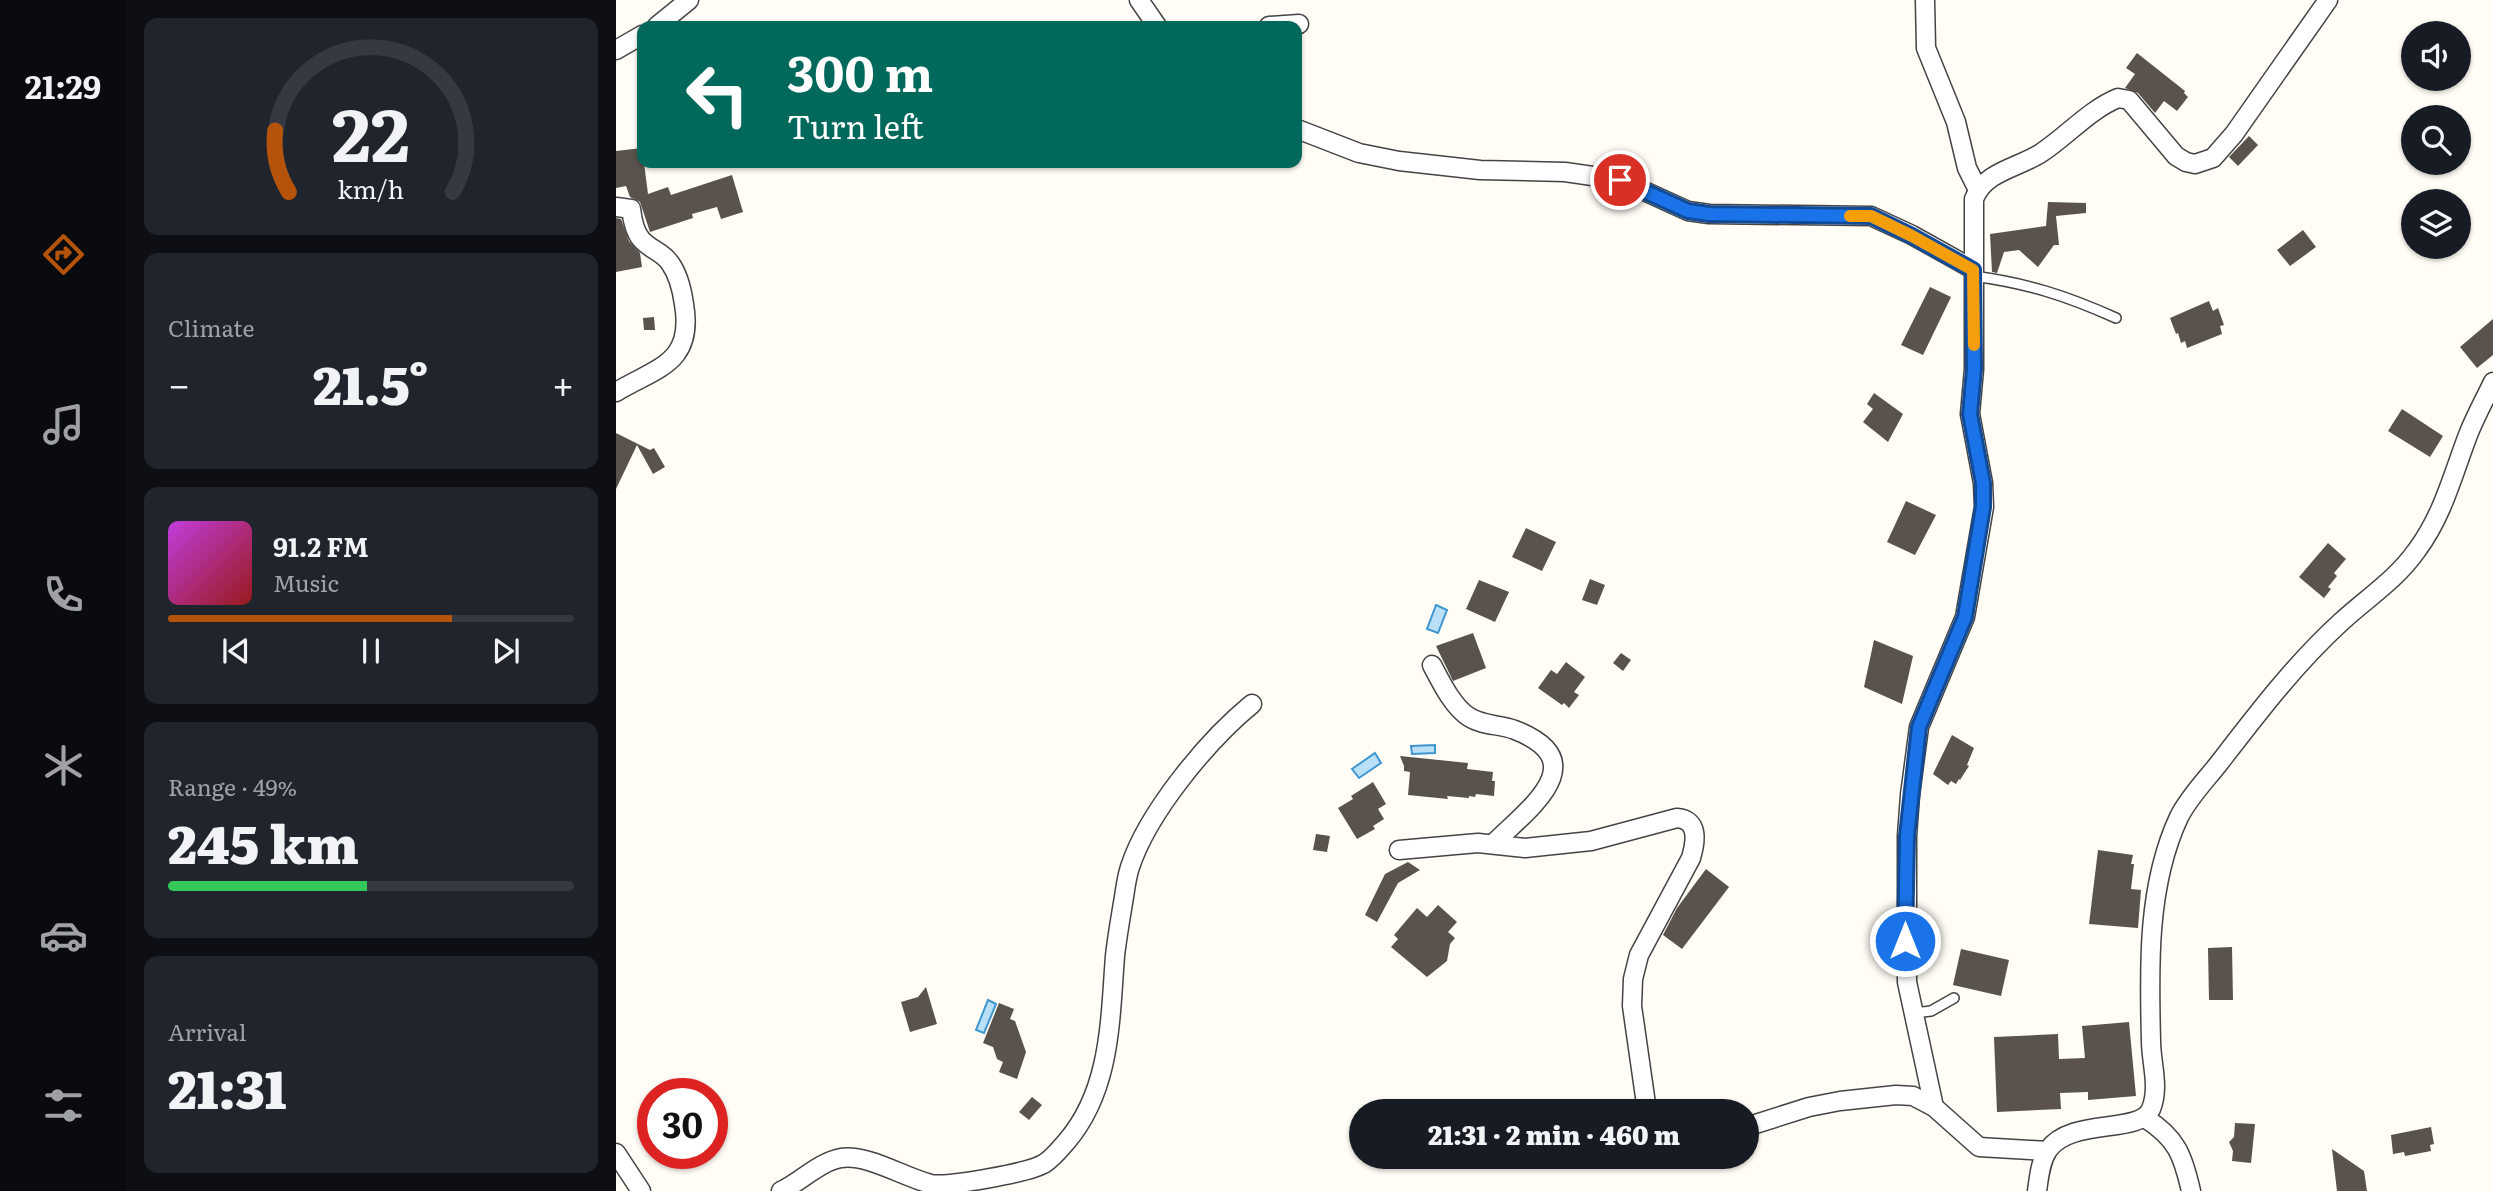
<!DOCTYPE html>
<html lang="en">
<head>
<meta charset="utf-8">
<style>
  body { margin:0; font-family:Literata,serif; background:#20242c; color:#f1f3f6; height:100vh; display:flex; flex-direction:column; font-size:26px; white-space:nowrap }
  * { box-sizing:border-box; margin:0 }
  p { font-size:23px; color:#9ea1a6 }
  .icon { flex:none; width:38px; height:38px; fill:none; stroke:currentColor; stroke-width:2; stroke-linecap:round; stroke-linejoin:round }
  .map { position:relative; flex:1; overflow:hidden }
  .side { display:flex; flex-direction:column; gap:18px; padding:18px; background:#0d0f14; width:490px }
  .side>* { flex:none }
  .top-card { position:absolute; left:21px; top:21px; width:665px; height:147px; border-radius:14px; box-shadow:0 2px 5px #0004; background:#00695c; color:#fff; overflow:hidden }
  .fabs { position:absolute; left:1785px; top:21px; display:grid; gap:14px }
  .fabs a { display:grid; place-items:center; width:70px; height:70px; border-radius:50%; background:#171b24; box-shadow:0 2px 5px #0004; font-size:35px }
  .speed { position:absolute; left:21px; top:1078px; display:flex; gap:14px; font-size:35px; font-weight:700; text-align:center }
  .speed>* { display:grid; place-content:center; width:91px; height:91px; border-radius:50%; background:#171b24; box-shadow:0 2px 5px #0004; line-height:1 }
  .speed .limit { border:10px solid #d22; background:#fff; color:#111 }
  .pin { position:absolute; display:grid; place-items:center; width:60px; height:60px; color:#fff; margin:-30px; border:4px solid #fff; border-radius:50%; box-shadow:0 2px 7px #0007 }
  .me { position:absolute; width:77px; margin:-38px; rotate:0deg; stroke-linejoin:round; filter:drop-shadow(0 0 5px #0008) }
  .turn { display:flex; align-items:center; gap:24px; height:147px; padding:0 35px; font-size:32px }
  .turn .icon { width:91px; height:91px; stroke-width:2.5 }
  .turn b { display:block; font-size:49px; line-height:60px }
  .big { font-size:52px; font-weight:800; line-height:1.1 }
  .side .tile { flex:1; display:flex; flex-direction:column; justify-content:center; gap:10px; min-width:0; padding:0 24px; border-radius:14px; background:#20242c }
  .side .dial { align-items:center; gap:0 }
  .dial svg { height:182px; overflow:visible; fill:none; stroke:#363941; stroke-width:7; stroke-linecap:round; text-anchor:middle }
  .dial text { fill:#f1f3f6; stroke:none }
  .song { display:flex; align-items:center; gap:21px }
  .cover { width:84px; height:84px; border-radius:10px; background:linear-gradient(135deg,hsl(290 70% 55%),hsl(0 70% 35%)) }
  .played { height:7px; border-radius:4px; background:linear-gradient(90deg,#b45309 70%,#363941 70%) }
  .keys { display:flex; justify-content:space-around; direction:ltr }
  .heat { display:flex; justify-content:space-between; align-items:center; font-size:38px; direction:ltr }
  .charge { height:10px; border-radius:5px; background:linear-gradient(90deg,#34c759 49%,#363941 0) }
  .trip { position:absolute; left:733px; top:1099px; width:410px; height:70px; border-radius:35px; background:#171b24; box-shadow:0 2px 5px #0004; font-weight:800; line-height:70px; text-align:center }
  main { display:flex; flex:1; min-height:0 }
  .tab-bar { display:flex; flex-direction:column; width:126px; justify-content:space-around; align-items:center; background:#090b0e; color:#9ea1a6 }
  .tab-bar .icon { width:49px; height:49px }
  .tab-bar .selected { color:#b45309 }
  .tab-bar b { font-size:32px; color:#f1f3f6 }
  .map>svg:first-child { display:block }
  .water { fill:#b9e0f7; stroke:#3f96cf; stroke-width:2 }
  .building { fill:#5a524d }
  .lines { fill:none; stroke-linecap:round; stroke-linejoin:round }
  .service-casing { stroke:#444; stroke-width:12 }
  .minor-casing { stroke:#444; stroke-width:21 }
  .service { stroke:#fff; stroke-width:9 }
  .minor { stroke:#fff; stroke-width:18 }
  .route-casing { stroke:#114b97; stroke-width:18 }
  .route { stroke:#1a73e8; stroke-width:12 }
  .slow { stroke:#f59e0b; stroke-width:12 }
</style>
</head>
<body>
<main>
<nav class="tab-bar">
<b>21:29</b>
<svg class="icon selected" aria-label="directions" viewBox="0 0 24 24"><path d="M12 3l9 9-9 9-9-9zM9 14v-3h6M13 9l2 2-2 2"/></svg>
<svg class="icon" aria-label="music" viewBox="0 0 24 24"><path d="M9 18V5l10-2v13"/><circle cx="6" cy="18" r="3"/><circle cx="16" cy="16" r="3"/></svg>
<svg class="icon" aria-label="phone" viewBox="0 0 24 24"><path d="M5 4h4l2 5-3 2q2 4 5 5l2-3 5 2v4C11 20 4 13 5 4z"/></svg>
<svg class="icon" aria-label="climate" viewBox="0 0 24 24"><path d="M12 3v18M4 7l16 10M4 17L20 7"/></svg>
<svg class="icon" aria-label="car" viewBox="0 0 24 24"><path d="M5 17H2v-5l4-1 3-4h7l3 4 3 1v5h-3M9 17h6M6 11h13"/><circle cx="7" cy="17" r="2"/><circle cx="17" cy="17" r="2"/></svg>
<svg class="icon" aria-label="filters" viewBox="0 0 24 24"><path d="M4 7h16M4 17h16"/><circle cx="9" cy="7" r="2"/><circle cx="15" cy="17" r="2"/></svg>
</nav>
<section class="side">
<div class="tile dial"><svg viewBox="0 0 100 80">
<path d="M14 69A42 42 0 1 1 86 69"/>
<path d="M14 69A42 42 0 0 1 8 42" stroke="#b45309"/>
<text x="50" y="56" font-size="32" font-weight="700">22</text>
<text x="50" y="72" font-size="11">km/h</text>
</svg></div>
<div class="tile"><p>Climate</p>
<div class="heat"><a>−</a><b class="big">21.5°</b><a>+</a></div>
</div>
<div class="tile">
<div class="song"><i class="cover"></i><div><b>91.2 FM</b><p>Music</p></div></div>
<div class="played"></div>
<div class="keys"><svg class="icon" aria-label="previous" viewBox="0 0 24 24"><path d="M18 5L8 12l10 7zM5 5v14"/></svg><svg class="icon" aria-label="pause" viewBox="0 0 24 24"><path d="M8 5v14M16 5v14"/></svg><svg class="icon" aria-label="next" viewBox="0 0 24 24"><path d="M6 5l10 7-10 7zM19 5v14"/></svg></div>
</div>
<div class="tile"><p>Range · 49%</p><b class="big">245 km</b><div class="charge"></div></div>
<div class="tile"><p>Arrival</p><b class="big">21:31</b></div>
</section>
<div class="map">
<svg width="1877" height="1191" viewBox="0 0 1877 1191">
  <rect width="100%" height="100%" fill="#fffdf5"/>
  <g class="water">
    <path d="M820 605 831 610 822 633 811 629Z"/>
    <path d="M819 745V753L796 754 795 746Z"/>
    <path d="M759 753 765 763 743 778 736 769Z"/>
    <path d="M372 1000 380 1004 368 1033 360 1030Z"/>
  </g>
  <g class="building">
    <path d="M1521 53 1569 91 1568 93 1572 97 1561 111 1548 101 1539 113 1522 93 1509 88 1519 74 1510 68Z"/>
    <path d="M1633 136 1642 145 1622 166 1613 157Z"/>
    <path d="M26 148V163H28L32 194 52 187 55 195 116 175 127 212 105 219 101 207 76 214 77 218 34 232 24 202 14 197 10 186 0 188V151Z"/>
    <path d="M1432 202 1470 203V213L1440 216 1443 245H1438L1422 267 1403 250 1388 252 1381 273 1376 272 1374 234 1430 226Z"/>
    <path d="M0 218 5 219 13 241 24 253 26 267 0 272Z"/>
    <path d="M1687 230 1700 247 1674 266 1661 250Z"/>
    <path d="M1314 287 1335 297 1307 355 1285 345Z"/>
    <path d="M1593 301 1597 311 1602 308 1608 325 1604 326 1606 334 1571 348 1569 341 1565 343 1562 333 1560 334 1554 318Z"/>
    <path d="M38 317 39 330H28L27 318Z"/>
    <path d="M1877 319V355L1861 368 1844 347Z"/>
    <path d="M1258 393 1287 414 1272 442 1247 422 1257 409 1251 404Z"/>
    <path d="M1786 409 1827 436 1814 457 1772 431Z"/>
    <path d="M0 433 34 450 38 448 49 467 37 474 21 445 0 489Z"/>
    <path d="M1290 501 1320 515 1299 555 1271 542Z"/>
    <path d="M910 528 940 542 926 571 896 557Z"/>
    <path d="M1712 543 1730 559 1718 573 1721 576 1712 587 1715 589 1708 598 1683 577Z"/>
    <path d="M974 579 989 585 981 605 966 600Z"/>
    <path d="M863 580 893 592 879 622 850 609Z"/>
    <path d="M857 633 870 668 837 681 820 646Z"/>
    <path d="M1258 640 1297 656 1286 704 1248 687Z"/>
    <path d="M1005 653 1015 660 1007 671 997 663Z"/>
    <path d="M950 662 969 677 958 692 963 695 953 708 948 703 946 705 922 688 935 670 941 674Z"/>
    <path d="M1336 735 1358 748 1351 765 1353 766 1344 780 1343 779 1340 784 1335 781 1332 785 1317 774Z"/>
    <path d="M784 756 852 763 851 769 877 772 876 781H879L878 796 860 794 859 797 853 796V798L831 796 832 799 792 795 794 772 788 771V766Z"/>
    <path d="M757 782 770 804 762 809 768 819 757 826 759 829 741 839 722 808 737 799 735 796Z"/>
    <path d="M700 834 714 836 711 852 697 850Z"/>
    <path d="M1482 850 1517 855 1515 864H1518L1515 889 1525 890 1522 928 1473 924Z"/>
    <path d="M792 862 804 870 782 883 761 922 749 915 769 874Z"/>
    <path d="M1090 869 1113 887 1066 949 1047 935 1061 908Z"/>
    <path d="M822 905 841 922 832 932 839 938 834 944 831 961 811 977 775 947 782 939 778 935 801 908 811 917Z"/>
    <path d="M1616 947 1617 1000H1593L1592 948Z"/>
    <path d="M1345 949 1393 960 1385 996 1337 985Z"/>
    <path d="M310 987 321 1024 294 1032 285 1002 302 997Z"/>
    <path d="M383 1003 398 1009 394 1019 399 1021 410 1052 401 1079 383 1072 387 1062 381 1059 377 1047 367 1043Z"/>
    <path d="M1513 1022 1520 1096 1472 1100V1092L1444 1093 1445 1109 1381 1112 1378 1037 1442 1034 1443 1059 1469 1058 1466 1026Z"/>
    <path d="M416 1097 426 1105 413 1120 403 1112Z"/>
    <path d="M1619 1123 1639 1124 1635 1163 1616 1161 1617 1151 1613 1142 1618 1137Z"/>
    <path d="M1815 1127 1818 1144 1814 1145 1815 1151 1789 1156 1788 1152 1777 1154 1775 1135Z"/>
    <path d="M1716 1149 1748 1171 1751 1191H1721Z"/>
  </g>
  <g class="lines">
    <defs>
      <g id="service">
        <path d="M1357 276C1411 283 1451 296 1500 318"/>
        <path d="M1298 1013 1315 1011 1338 998"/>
      </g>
      <g id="minor">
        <path d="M523 0 541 26"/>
        <path d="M1309 0 1310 48 1340 122 1351 168 1362 190"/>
        <path d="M41 26 73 0"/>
        <path d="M653 26 683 24"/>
        <path d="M0 50 26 35"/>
        <path d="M681 129 743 153 783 161 864 170 949 172 1004 180 1072 211 1093 214 1255 216 1296 235 1357 269"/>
        <path d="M0 207 15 209C16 217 19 232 25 239 33 249 47 252 54 263 62 274 66 290 68 304 78 363 42 367 0 392"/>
        <path d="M816 665C825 682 837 707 853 717 867 726 884 724 899 730 980 762 912 809 877 844"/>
        <path d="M783 850 862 843 909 848 975 841 1061 818C1083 820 1080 841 1075 858L1023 955 1017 979 1016 1006 1031 1111"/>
        <path d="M1318 1107 1291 982V836L1294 795 1303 727 1349 617 1368 507 1367 483 1354 414 1358 369V199C1369 171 1402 168 1425 153 1451 136 1473 110 1502 98L1513 100 1560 156 1570 162 1579 164 1597 158 1618 134 1712 0"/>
        <path d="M1529 1118C1561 1138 1567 1156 1575 1191"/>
        <path d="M1130 1127 1193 1107 1224 1101 1280 1095 1297 1096 1318 1107 1363 1147 1431 1151"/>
        <path d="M0 1153 25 1191"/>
        <path d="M165 1191C184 1182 203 1162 225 1158 252 1154 287 1177 315 1184 331 1187 414 1173 429 1163 437 1158 444 1149 451 1141 495 1089 494 1020 499 956 501 938 504 921 507 903 509 892 510 879 514 867 532 812 592 740 636 704"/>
        <path d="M1421 1191C1423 1178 1424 1162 1432 1150 1455 1117 1524 1135 1535 1109 1544 1087 1535 1063 1535 1041 1533 967 1531 885 1563 817 1573 797 1590 780 1604 762 1641 714 1679 664 1725 622 1751 598 1780 580 1801 550 1827 515 1837 474 1852 435 1859 417 1869 399 1877 382"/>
      </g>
    </defs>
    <use href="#service" class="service-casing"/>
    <use href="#minor" class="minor-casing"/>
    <use href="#service" class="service"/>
    <use href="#minor" class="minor"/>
  </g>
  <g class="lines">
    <defs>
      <path id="route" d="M1004 180 1072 211 1093 214 1255 216 1296 236 1357 270 1358 369 1354 414 1367 483V507L1349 617 1303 727 1291 836 1289 941"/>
    </defs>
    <use href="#route" class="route-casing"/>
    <use href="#route" class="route"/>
    <path class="slow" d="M1234 216H1255L1296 236 1357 270 1358 345"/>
  </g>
</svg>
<div class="fabs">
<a><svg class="icon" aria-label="sound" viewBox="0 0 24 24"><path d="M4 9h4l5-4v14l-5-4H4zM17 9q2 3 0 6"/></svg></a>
<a><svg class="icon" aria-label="search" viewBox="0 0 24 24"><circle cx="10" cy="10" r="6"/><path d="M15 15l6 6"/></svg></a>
<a><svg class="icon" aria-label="layers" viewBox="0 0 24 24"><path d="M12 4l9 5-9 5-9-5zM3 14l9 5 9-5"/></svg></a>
</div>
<div class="speed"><div class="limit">30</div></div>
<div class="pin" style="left:1004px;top:180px;background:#d93025"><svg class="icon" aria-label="arrive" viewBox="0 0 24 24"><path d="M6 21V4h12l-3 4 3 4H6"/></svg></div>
<svg class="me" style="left:1289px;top:941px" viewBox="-20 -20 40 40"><circle r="17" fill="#1a73e8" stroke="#fff" stroke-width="3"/><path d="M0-11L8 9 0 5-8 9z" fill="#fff"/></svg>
<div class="trip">21:31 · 2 min · 460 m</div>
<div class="top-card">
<div class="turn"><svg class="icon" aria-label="left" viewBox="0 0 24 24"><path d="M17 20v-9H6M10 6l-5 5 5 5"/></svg><div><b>300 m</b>Turn left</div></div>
</div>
</div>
</main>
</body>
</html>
